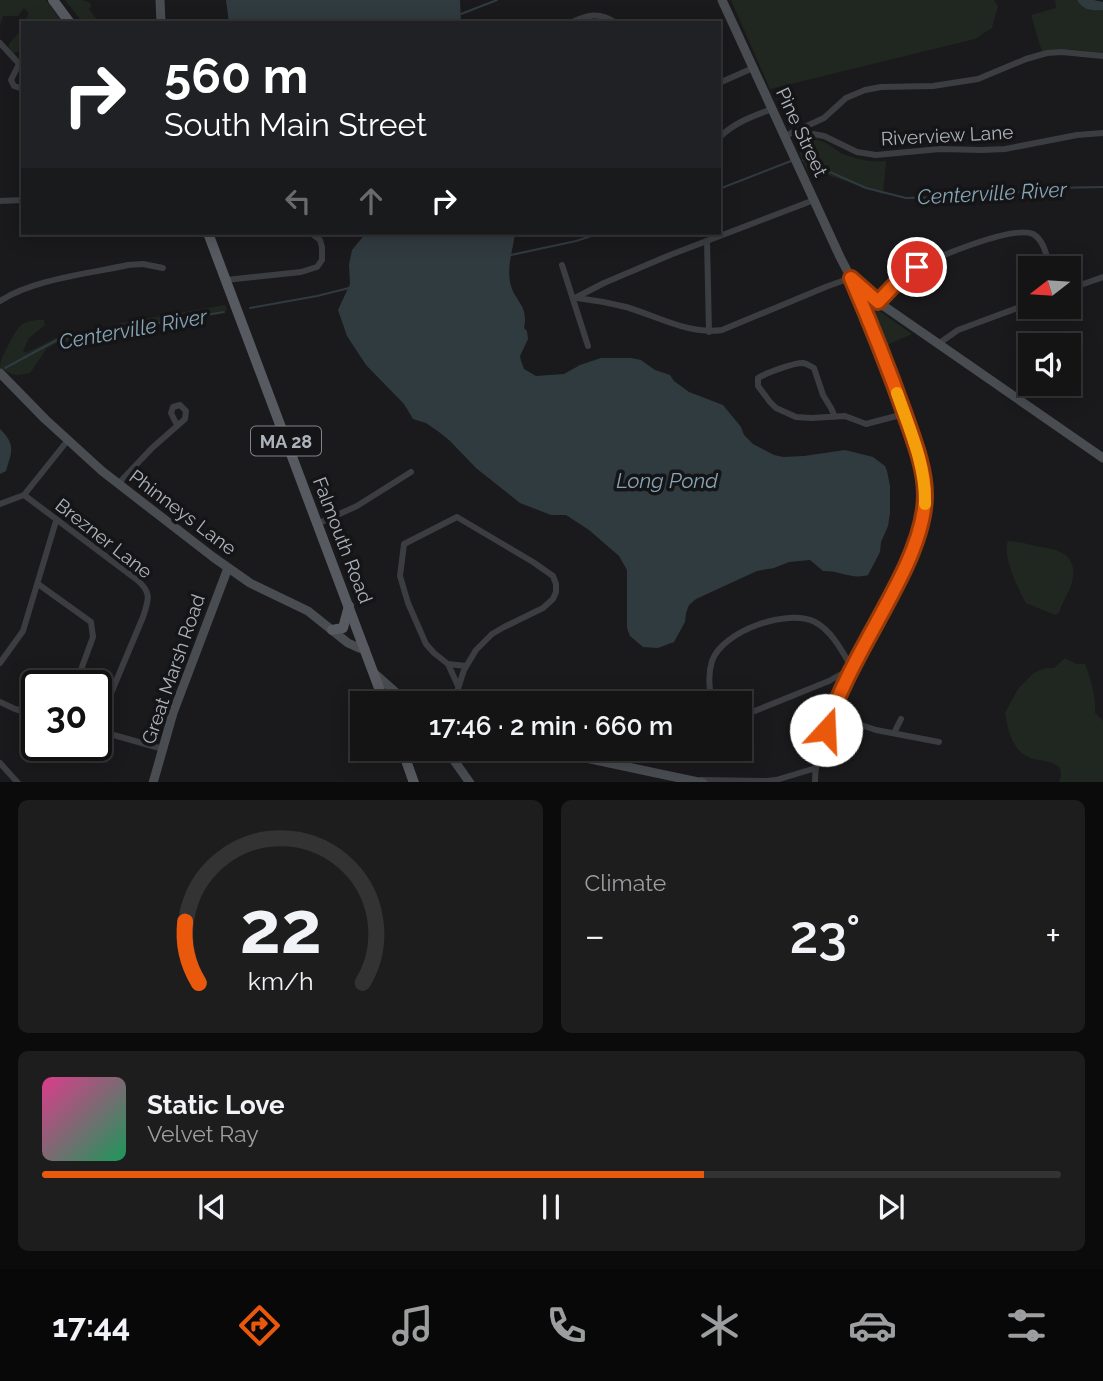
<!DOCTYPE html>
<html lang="en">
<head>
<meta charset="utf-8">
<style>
  body { margin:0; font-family:Raleway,sans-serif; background:#1d1d1e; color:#f1f3f6; height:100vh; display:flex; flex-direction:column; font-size:26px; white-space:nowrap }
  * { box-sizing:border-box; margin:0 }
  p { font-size:23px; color:#9d9ea0 }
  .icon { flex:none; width:38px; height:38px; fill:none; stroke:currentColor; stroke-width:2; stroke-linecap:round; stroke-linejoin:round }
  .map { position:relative; height:782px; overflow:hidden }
  .drawer { display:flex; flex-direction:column; gap:18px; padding:18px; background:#0b0b0c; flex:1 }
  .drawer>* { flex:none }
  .banner { position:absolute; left:21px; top:21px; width:700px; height:214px; border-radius:0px; box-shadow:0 4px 18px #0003,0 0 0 2px #333334; background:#202124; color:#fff; overflow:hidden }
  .needle { width:46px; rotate:253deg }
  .tools { position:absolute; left:1018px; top:256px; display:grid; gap:14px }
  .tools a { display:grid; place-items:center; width:63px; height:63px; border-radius:0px; background:#141415; box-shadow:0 4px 18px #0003,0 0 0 2px #333334; font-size:35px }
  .speed { position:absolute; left:21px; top:670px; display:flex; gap:14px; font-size:35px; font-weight:700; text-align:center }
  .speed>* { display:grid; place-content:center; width:91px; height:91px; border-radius:50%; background:#141415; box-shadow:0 4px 18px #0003,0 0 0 2px #333334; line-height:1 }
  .speed .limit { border:4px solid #111; border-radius:10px; background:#fff; color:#111 }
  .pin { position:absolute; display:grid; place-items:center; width:60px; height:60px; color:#fff; margin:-30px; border:4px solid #fff; border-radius:50%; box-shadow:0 2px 7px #0007 }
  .me { position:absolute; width:77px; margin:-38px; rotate:20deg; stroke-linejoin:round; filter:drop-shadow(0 0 5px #0008) }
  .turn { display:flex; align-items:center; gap:24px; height:147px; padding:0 28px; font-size:32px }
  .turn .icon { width:91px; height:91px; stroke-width:2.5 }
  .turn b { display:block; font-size:49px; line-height:60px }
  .lanes { display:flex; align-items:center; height:66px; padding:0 28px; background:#0003; justify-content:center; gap:35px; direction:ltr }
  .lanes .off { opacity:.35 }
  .big { font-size:52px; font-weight:600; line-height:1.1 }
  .drawer .card { flex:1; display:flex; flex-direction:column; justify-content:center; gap:10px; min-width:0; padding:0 24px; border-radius:10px; background:#1d1d1e }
  .drawer .dial { align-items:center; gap:0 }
  .dial svg { height:182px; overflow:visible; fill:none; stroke:#333334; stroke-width:7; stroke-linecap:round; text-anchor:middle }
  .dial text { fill:#f1f3f6; stroke:none }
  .song { display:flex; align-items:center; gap:21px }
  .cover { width:84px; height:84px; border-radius:10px; background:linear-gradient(135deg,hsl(330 70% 55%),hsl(150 70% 35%)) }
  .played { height:7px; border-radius:4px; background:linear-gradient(90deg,#ea580c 65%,#333334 65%) }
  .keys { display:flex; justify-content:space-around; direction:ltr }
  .heat { display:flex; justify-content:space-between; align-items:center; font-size:38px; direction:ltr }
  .drawer .tiles { flex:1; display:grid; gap:18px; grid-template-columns:1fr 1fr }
  .card:last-child { grid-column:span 2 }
  .trip { position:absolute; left:350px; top:691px; width:402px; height:70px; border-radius:0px; background:#141415; box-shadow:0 4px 18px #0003,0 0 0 2px #333334; font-weight:600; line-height:70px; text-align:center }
  .tabs { display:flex; height:112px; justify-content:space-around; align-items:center; background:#080808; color:#9d9ea0 }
  .tabs .icon { width:49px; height:49px }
  .tabs .current { color:#ea580c }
  .tabs b { font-size:32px; color:#f1f3f6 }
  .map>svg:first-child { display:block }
  .green { fill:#202720 }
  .water { fill:#303b40 }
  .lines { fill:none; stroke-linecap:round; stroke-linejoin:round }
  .stream { stroke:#303b40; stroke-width:2 }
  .street { stroke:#3b3d41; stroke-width:6 }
  .secondary { stroke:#494c51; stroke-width:9 }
  .primary { stroke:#575a60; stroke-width:10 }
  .route-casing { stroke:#983908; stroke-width:18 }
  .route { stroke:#ea580c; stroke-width:12 }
  .slow { stroke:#f59e0b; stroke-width:12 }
  .labels { text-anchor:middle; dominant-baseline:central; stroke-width:7; stroke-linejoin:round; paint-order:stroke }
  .shield { fill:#151517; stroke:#7f848a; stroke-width:2 }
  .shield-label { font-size:18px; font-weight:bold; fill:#adb3bb }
  .street-label { font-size:19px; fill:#adb3bb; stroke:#151517 }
  .water-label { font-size:21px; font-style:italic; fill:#85a4b5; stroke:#151517 }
</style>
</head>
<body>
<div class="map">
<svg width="1103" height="783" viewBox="0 0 1103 783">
  <rect width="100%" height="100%" fill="#1a1a1c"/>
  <g class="green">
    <path d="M0 0H46L63 23H24L29 13 24 8 18 16H3L0 25Z"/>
    <path d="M65 0H82L90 3 91 6 89 9 99 23H83Z"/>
    <path d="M731 0H994L998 6 992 28 975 39 770 89Z"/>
    <path d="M1055 0H1077C1082 9 1093 10 1103 10V53L1067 49 1042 52 1031 15 1056 8Z"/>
    <path d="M23 28V48L14 54 9 48V44Z"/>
    <path d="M816 140C827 141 832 148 841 153 856 160 871 162 886 161L883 194 822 173 808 171C804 162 795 151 803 142Z"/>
    <path d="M865 301 912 334 882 347Z"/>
    <path d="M225 305 227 310 224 311 155 325 126 329 85 340 57 343 47 348 30 373C11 376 16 376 0 368 0 359 4 354 8 346 18 327 20 319 44 320L45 325 29 338 23 351 26 353 62 335 93 333 121 323Z"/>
    <path d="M1008 541C1018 541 1026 544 1035 546 1058 549 1079 554 1072 582 1069 593 1062 602 1059 613L1055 615 1026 603C1018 589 1002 556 1008 541Z"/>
    <path d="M1065 658 1076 664H1085C1091 680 1096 696 1095 713L1103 721V782H1059L1061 776 1060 768C1052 761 1044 761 1034 759 1013 754 1008 731 1005 713L1018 689 1034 673 1045 668H1054Z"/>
  </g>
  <g class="water">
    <path d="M226 0H460L461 23H229Z"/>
    <path d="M1077 0H1094L1103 2V10C1093 11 1082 10 1077 0Z"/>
    <path d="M366 233H515C513 250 507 265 510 282 514 302 529 304 524 328L527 331 528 339 520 356 521 361 524 369 536 376 564 374 580 365 601 358H631L641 360 655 370 670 375 674 381 689 392 723 405 741 427 744 435 753 444 774 455 783 457 804 456 845 450 873 457 885 466 887 471 890 486V513L888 526 881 542 880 552 868 575C852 580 839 570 823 571L810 560 789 562 774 568 757 571 696 599 689 605 686 613 685 622 674 642 658 648 643 647 630 636 627 628V570L619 556 589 530 566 515H551L520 503 476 468 450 441 439 432 426 423 413 419 404 404 366 365 347 336 338 310 350 284 349 265 352 250Z"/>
    <path d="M0 429C16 445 12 451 6 471L0 474Z"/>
  </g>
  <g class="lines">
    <g class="stream">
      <path d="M461 14 497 0"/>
      <path d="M803 160 866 188 906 198 987 196 1053 188 1103 187"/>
      <path d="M719 189 791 161"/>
      <path d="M511 255 576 241 601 233"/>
      <path d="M250 308 317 296 349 288"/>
      <path d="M5 368 57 340 224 312"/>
    </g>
    <g class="street">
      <path d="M570 23C587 15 599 11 616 23"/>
      <path d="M0 43 23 68"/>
      <path d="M19 64 11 80 14 86 23 89"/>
      <path d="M719 83 753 68"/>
      <path d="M797 131 824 136 857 152 876 155 940 149 982 150 1005 149 1077 135 1103 133"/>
      <path d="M785 136 824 118 846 98 865 90 881 87 933 86 978 79 1026 59 1047 53 1062 52 1103 56"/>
      <path d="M719 138C733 123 753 116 772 109"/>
      <path d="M0 201 23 200"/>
      <path d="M707 241 709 332"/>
      <path d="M562 265 588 346"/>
      <path d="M226 280 301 272 317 267 322 260V247L320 240 311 233"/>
      <path d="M1069 289 1103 277"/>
      <path d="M577 298C594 300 610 303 626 307 657 316 689 335 722 330L828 286 851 278C869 320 886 363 901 406 914 443 931 480 923 519 913 567 882 610 859 653 841 687 814 745 815 783"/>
      <path d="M573 299 604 283 670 255 814 200"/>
      <path d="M0 301C34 279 88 274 128 265L143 264 163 268"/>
      <path d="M878 302C888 292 898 280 910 272 928 259 1014 225 1033 234 1044 240 1047 257 1050 268"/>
      <path d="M938 344 958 330 1031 303"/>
      <path d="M835 417 831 408 823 395 814 368C810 366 808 364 803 363 793 363 766 373 758 378V386L770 402 776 408 796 417 811 418 845 416 866 424 904 414"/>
      <path d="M118 484 152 448 185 419 186 411 180 405 173 407 171 413 177 425"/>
      <path d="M24 495 136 579C152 592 149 599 143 617L96 729"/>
      <path d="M0 504 24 495 68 440"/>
      <path d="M317 524 357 506 411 472"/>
      <path d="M38 584 91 622 93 637 75 686"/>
      <path d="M0 663 23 631 56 521"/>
      <path d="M448 664 458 686"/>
      <path d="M0 702 15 709 37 715"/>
      <path d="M453 704 464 670 476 650 492 634 504 627 543 608 553 599 556 592V584L553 576 533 562 457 517 404 544 400 576 408 603 426 644 434 653 448 664 466 666"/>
      <path d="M713 704C709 690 708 674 712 661 722 631 788 608 815 622 832 631 842 651 852 668L829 681 740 717"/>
      <path d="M831 715 876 730 939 742"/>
      <path d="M96 730 163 749"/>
      <path d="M894 733 901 719"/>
      <path d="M0 763 18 783"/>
      <path d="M701 780 767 781 776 780 816 768"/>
    </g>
    <g class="secondary">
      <path d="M160 0 161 23"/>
      <path d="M722 0 840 257 851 278 878 302 1103 458"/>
      <path d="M0 373 45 419 102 471 213 557 250 583 308 611 348 643 359 648 365 649"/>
      <path d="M374 673 409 704"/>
      <path d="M446 749 470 783"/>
      <path d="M543 749 703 783"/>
      <path d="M153 783 173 713 228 568"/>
    </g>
    <g class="primary">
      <path d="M53 0 70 23"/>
      <path d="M208 233 385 704"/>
      <path d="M332 630 343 628 349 606"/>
      <path d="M402 749 414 783"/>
    </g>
  </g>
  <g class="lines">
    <defs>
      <path id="route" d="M826 730C845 671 880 622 906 566 916 544 925 519 925 495 925 467 913 438 904 412 888 367 870 322 851 278L878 302 900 279 917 267"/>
    </defs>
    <use href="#route" class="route-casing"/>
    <use href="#route" class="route"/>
    <path class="slow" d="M897 393C909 428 926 465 925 504"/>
  </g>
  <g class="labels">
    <rect class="shield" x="251" y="426.5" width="70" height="29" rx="5"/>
    <g class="shield-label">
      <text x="286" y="441">MA 28</text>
    </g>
    <g class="street-label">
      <text transform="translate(802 132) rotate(65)">Pine Street</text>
      <text transform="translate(947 135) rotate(-3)">Riverview Lane</text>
      <text transform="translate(183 512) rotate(37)">Phinneys Lane</text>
      <text transform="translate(104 538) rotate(38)">Brezner Lane</text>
      <text transform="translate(343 540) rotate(69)">Falmouth Road</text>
      <text transform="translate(173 669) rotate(-71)">Great Marsh Road</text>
    </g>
    <g class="water-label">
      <text transform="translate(992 193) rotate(-3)">Centerville River</text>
      <text transform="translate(133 329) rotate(-10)">Centerville River</text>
      <text x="667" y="480">Long Pond</text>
    </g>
  </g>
</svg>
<div class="tools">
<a><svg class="needle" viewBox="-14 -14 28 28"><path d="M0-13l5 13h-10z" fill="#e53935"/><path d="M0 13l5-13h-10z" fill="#9d9ea0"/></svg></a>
<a><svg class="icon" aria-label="sound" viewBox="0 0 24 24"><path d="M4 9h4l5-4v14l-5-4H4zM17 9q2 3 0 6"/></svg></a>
</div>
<div class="speed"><div class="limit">30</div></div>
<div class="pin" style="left:917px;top:267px;background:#d93025"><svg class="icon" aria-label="arrive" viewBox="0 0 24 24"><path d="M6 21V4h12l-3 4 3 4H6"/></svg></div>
<svg class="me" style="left:826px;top:730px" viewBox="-20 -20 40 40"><circle r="19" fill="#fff"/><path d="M0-13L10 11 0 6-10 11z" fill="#ea580c"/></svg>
<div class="trip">17:46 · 2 min · 660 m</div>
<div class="banner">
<div class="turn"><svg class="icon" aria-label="right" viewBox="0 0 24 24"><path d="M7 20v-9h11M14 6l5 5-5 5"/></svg><div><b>560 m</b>South Main Street</div></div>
<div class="lanes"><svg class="icon off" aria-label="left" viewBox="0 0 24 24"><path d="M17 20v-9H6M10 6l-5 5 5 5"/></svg><svg class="icon off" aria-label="ahead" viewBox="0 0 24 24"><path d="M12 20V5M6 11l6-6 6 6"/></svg><svg class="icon" aria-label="right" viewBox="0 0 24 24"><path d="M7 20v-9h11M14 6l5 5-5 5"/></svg></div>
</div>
</div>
<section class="drawer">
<div class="tiles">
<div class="card dial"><svg viewBox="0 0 100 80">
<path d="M14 69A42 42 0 1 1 86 69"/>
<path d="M14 69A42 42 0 0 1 8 42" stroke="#ea580c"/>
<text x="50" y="56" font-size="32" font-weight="700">22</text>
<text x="50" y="72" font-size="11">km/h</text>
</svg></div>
<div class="card"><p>Climate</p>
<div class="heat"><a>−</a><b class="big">23°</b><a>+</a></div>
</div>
<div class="card">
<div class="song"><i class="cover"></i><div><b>Static Love</b><p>Velvet Ray</p></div></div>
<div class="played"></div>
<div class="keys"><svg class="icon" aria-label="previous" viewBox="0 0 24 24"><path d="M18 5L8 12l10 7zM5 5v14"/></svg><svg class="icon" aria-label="pause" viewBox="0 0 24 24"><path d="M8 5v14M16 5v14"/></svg><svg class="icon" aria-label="next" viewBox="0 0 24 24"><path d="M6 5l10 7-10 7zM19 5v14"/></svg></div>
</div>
</div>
</section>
<nav class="tabs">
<b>17:44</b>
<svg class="icon current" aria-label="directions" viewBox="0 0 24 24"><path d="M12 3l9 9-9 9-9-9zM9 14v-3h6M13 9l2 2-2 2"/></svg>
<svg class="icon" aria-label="music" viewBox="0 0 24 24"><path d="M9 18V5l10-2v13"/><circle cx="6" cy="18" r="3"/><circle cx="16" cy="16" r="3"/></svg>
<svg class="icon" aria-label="phone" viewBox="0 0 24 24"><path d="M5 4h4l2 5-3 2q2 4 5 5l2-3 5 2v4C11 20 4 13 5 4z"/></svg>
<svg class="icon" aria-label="climate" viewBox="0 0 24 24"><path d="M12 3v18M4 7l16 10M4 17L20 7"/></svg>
<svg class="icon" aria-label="car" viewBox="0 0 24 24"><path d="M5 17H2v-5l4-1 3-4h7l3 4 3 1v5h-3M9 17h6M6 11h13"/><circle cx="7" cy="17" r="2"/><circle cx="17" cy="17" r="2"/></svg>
<svg class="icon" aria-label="filters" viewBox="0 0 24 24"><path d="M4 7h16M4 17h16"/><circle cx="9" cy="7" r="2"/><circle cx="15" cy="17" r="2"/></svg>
</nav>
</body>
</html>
